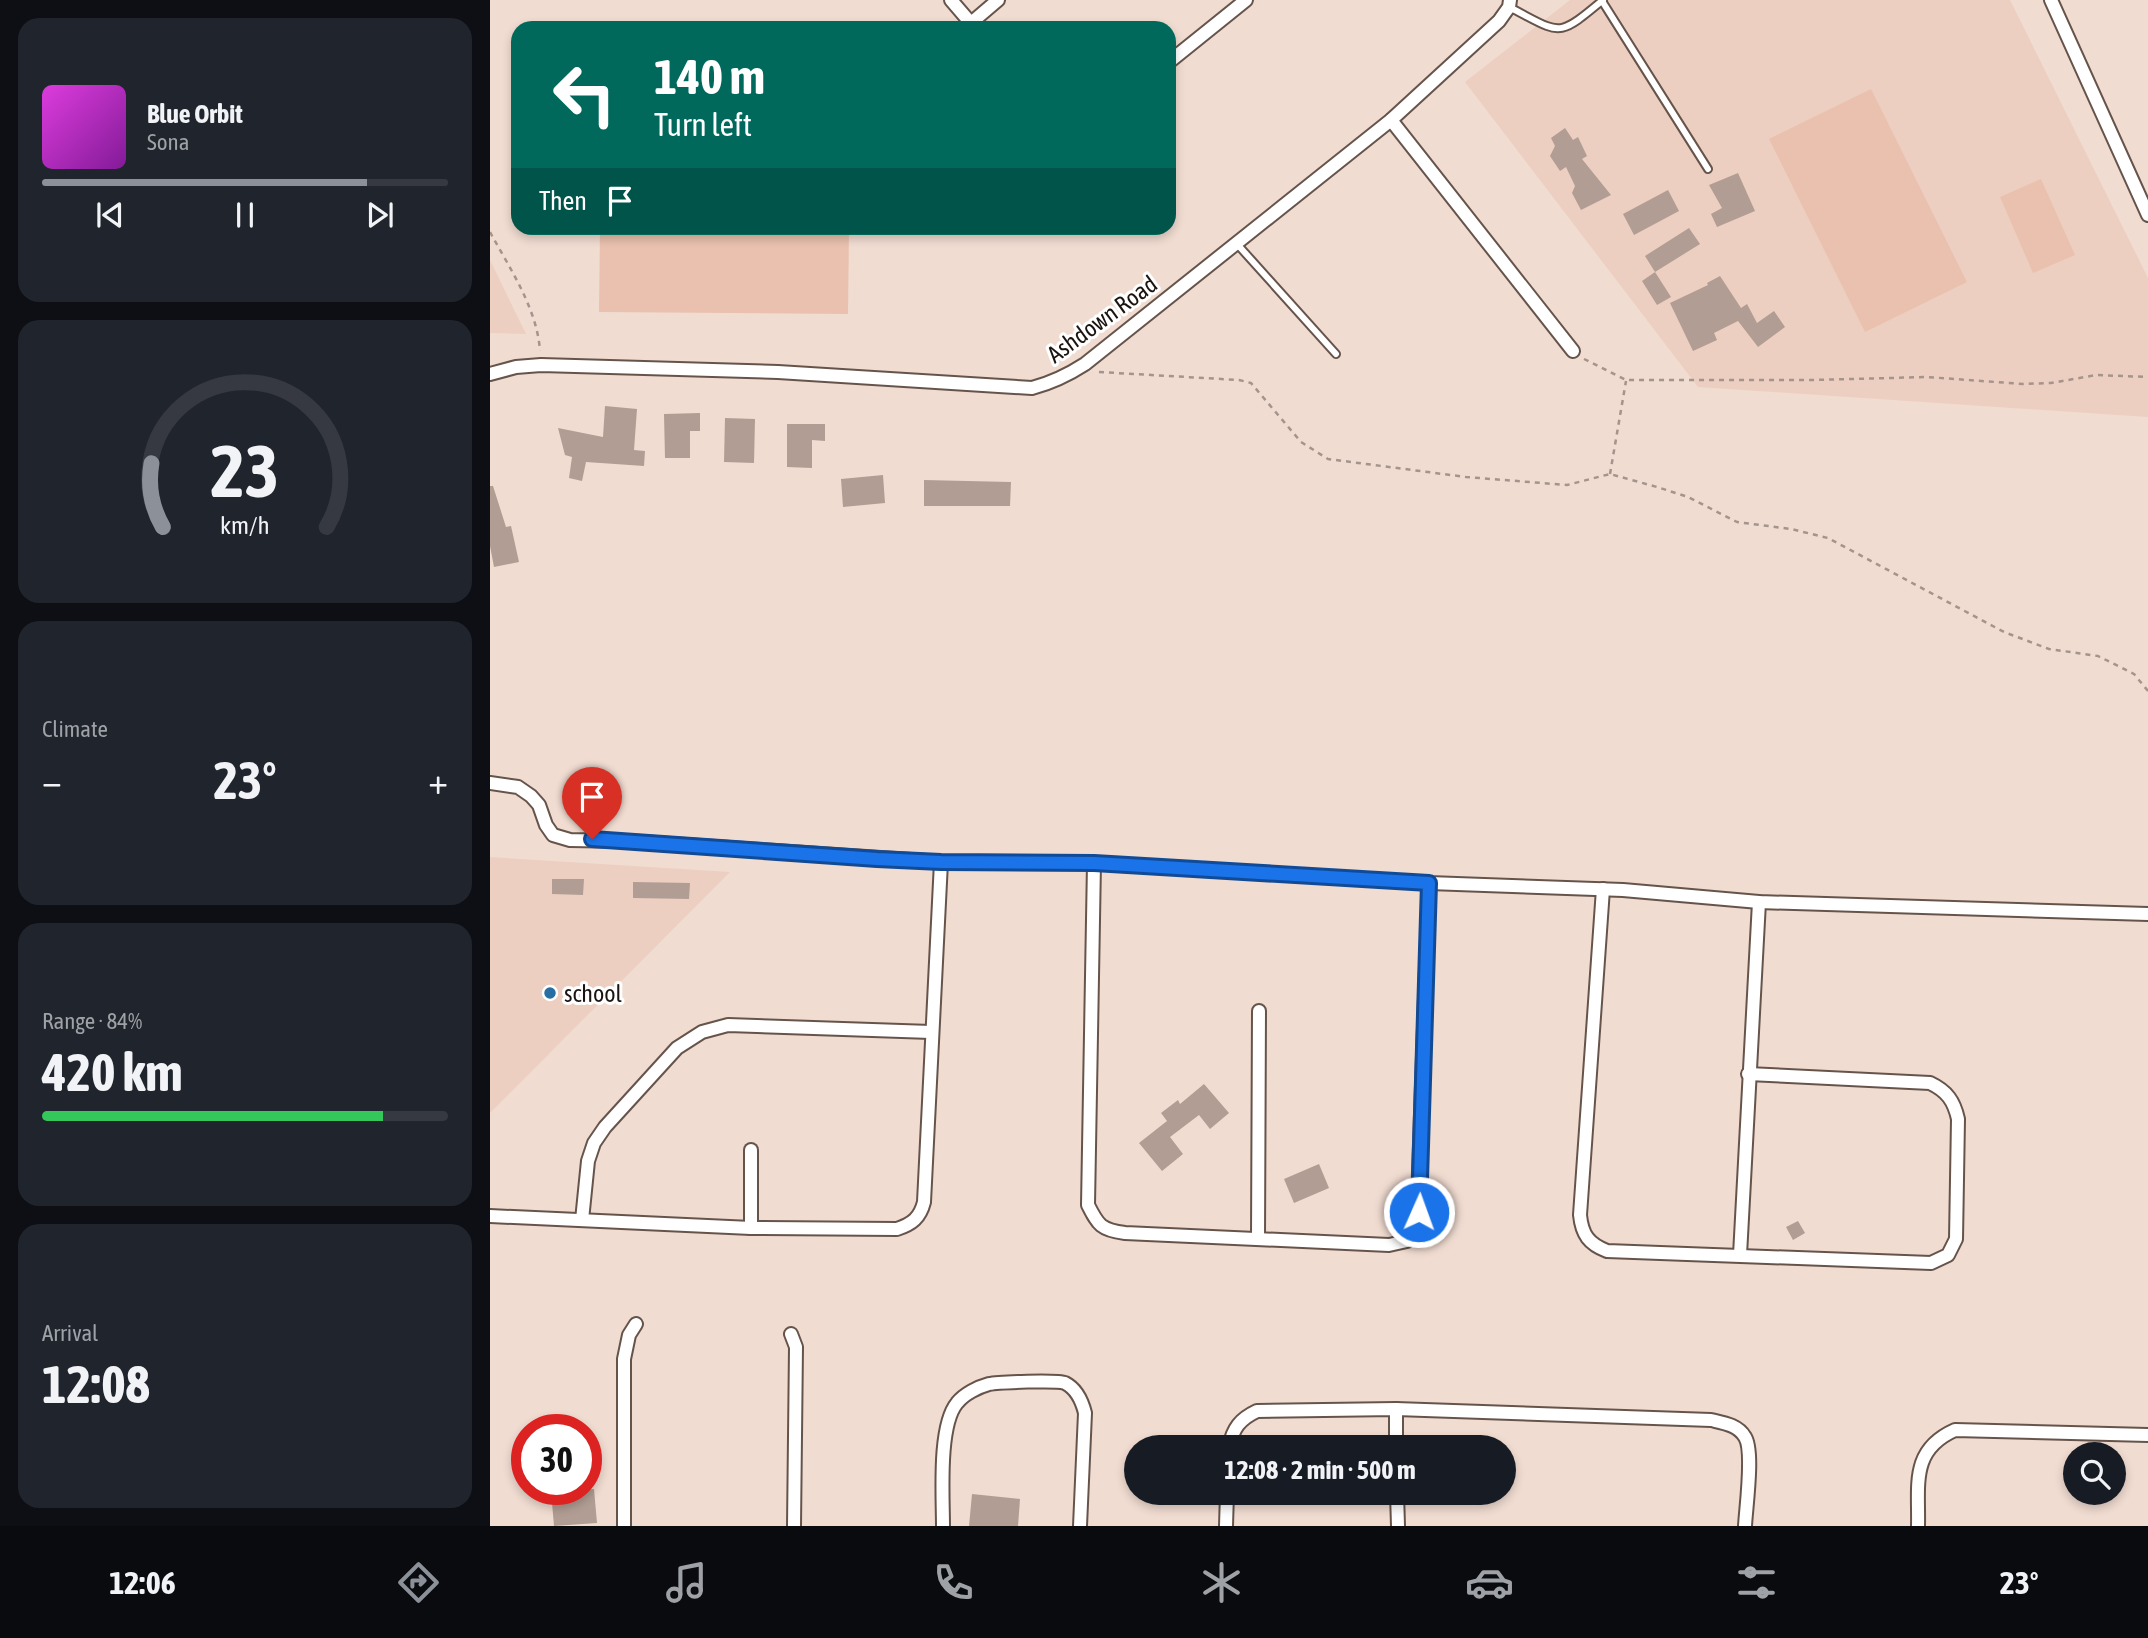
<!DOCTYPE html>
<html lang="en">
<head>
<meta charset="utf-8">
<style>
  body { margin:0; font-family:"Asap Condensed",sans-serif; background:#20242c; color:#f1f3f6; height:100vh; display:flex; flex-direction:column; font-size:26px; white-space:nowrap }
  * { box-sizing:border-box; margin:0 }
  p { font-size:23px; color:#9ea1a6 }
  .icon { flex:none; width:38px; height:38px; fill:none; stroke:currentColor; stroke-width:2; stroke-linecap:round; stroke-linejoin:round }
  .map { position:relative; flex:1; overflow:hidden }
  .sheet { display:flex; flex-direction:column; gap:18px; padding:18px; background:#0d0f14; width:490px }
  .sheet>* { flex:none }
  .banner { position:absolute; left:21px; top:21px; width:665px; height:214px; border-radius:21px; box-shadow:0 4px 10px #0003; background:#00695c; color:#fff; overflow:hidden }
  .tools { position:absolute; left:1573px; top:1442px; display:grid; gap:14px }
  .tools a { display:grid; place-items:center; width:63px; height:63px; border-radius:50%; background:#171b24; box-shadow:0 4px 10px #0003; font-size:35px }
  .speed { position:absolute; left:21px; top:1414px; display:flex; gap:14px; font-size:35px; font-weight:700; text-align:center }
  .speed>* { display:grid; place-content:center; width:91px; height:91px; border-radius:50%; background:#171b24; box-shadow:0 4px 10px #0003; line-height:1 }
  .speed .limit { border:10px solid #d22; background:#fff; color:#111 }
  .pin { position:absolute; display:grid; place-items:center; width:60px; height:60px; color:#fff; margin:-72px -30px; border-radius:50% 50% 50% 0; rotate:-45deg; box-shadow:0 0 7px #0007 }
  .pin .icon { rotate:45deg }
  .me { position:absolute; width:77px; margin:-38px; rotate:2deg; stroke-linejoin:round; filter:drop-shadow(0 0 5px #0008) }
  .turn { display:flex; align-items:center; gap:24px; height:147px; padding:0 28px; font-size:32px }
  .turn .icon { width:91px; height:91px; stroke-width:2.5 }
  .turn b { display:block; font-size:49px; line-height:60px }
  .then { display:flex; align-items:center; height:66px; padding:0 28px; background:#0003; gap:14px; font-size:26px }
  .big { font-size:52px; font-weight:700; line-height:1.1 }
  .sheet .card { flex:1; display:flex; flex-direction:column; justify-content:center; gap:10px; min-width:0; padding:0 24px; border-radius:21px; background:#20242c }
  .sheet .dial { align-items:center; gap:0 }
  .dial svg { height:182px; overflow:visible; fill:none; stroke:#363941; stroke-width:7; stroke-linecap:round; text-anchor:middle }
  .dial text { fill:#f1f3f6; stroke:none }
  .song { display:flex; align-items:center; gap:21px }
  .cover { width:84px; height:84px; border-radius:10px; background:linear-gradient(135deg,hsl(300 70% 55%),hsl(290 70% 35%)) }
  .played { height:7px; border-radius:4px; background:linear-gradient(90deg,#8c9099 80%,#363941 80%) }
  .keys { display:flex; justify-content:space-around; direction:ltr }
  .heat { display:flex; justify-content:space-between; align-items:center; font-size:38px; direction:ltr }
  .charge { height:10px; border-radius:5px; background:linear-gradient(90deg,#34c759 84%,#363941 0) }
  .trip { position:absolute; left:634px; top:1435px; width:392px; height:70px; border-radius:35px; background:#171b24; box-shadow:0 4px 10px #0003; font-weight:700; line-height:70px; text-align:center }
  .menu { display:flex; height:112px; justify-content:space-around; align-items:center; background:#090b0e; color:#9ea1a6 }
  .menu .icon { width:49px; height:49px }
  .menu .on { color:#8c9099 }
  .menu b { font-size:32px; color:#f1f3f6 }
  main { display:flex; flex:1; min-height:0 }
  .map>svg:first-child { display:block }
  .built { fill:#eccfc0 }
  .green { fill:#e9c1ae }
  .building { fill:#b19d93 }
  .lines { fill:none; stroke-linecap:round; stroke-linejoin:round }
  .service-casing { stroke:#66544b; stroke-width:10 }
  .minor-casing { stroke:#66544b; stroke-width:16 }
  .path { stroke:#a5948c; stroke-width:2.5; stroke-dasharray:5 5; stroke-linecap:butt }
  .service { stroke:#fff; stroke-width:6 }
  .minor { stroke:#fff; stroke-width:12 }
  .route-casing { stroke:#114b97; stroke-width:18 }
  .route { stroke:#1a73e8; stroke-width:12 }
  .poi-dot { fill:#276fa3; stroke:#fff; stroke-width:2.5 }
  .labels { text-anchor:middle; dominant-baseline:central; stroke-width:6; stroke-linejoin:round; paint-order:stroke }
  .street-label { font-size:24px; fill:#1a130f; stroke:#fff }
  .poi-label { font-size:24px; fill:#1a130f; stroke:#fff; text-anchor:start }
</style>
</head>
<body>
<main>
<section class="sheet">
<div class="card">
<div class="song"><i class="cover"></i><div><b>Blue Orbit</b><p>Sona</p></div></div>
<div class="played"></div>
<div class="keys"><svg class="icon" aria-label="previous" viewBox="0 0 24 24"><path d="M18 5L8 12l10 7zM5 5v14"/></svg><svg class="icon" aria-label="pause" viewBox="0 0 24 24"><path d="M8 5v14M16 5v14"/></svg><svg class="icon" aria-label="next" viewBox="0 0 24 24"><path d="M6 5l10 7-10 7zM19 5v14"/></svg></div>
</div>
<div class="card dial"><svg viewBox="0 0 100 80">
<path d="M14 69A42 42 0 1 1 86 69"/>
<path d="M14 69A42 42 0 0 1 9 41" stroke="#8c9099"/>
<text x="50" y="56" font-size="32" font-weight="700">23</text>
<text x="50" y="72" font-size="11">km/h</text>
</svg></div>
<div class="card"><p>Climate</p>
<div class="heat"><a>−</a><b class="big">23°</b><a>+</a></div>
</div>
<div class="card"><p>Range · 84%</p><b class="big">420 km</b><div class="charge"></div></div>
<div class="card"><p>Arrival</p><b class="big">12:08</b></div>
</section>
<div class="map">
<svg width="1658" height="1526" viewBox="0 0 1658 1526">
  <rect width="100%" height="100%" fill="#f1dcd1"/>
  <g class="built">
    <path d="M1080 0H1520L1658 278V417L1208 387 975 82Z"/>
    <path d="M0 260 36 334 0 333Z"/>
    <path d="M0 857 240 872 0 1113Z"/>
  </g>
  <g class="green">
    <path d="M1381 89 1477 282 1375 332 1279 139Z"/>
    <path d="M1551 179 1585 255 1543 273 1510 197Z"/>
    <path d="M110 228H359L358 314 109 312Z"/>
  </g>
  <g class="building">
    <path d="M1075 128 1083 140 1088 137 1097 156 1092 159 1121 195 1091 210 1082 193 1085 186 1076 167 1070 171 1060 156 1065 146 1061 138Z"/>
    <path d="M1248 173 1265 211 1227 227 1221 214 1232 208 1219 185Z"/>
    <path d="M1178 190 1189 211 1144 235 1133 214Z"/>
    <path d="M1199 228 1210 244 1165 272 1155 256Z"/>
    <path d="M1165 272 1181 297 1167 305 1152 281Z"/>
    <path d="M1230 276 1251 308 1257 304 1267 323 1284 311 1295 327 1268 347 1248 321 1224 333 1227 340 1203 351 1180 303 1218 285 1217 283Z"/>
    <path d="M115 406 147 409 144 450 155 451 154 466 96 462 92 481 79 478 82 457 75 455 68 428 113 437Z"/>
    <path d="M210 413V431H200V458H175L174 414Z"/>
    <path d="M235 418 265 419 264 463 234 462Z"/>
    <path d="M297 424H335V441L322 440V468L297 467Z"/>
    <path d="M393 475 395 503 353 507 351 479Z"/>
    <path d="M434 480 521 482 520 506H434Z"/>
    <path d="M0 486H3L16 527 21 526 29 562 4 567 0 546Z"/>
    <path d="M62 879H94L93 895 62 894Z"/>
    <path d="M143 882 200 883 199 899 143 898Z"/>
    <path d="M714 1084 739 1113 720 1129 709 1115 680 1137 693 1154 672 1171 649 1143 677 1121 671 1113 688 1100 690 1104Z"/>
    <path d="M829 1164 839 1188 804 1203 794 1179Z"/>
    <path d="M1308 1221 1315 1233 1303 1240 1296 1227Z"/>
    <path d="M104 1489 107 1523 64 1526 61 1491Z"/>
    <path d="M482 1494 530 1499 528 1526H479Z"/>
  </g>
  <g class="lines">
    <defs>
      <g id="service">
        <path d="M1112 1 1218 169"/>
        <path d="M1019 7C1072 34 1066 39 1113 0"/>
        <path d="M747 244 846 354"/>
      </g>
      <g id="minor">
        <path d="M461 0 485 28"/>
        <path d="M1561 0 1658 215"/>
        <path d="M481 23 508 0"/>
        <path d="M679 62 756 0"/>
        <path d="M901 120 1083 351"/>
        <path d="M0 374 26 367 51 365 288 372 542 388C561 383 578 375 595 364L901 120 1009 21 1019 7 1020 0"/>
        <path d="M0 783 28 787 41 796 49 805 56 825 63 835 80 840 136 841 451 862 604 863 939 883 1133 890 1269 902 1658 914"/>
        <path d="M604 863 598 1205C608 1225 611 1230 635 1233L899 1245 917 1241 927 1230 939 883"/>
        <path d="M1113 889 1090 1215C1092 1235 1099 1244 1117 1251L1441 1263 1458 1255 1466 1239 1468 1119C1464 1101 1457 1091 1440 1083L1258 1074"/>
        <path d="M0 1216 261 1228 407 1229C422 1224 430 1218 434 1202L451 862"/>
        <path d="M92 1220 98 1161 104 1143 115 1127 187 1048 212 1032 238 1025 441 1032"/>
        <path d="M261 1228V1150"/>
        <path d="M768 1238 769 1011"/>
        <path d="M1250 1255 1269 902"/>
        <path d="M301 1334 306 1347 304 1526"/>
        <path d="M906 1409V1447"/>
        <path d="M739 1447C743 1428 750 1419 767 1411L906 1409 1221 1420C1234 1423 1248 1425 1255 1437 1264 1451 1256 1507 1255 1526"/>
        <path d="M907 1493 908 1526"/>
        <path d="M134 1526V1359L139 1335 146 1324"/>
        <path d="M453 1526C453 1496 448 1426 467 1403 474 1394 488 1387 499 1384 508 1382 568 1380 575 1383 587 1389 592 1401 595 1413L590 1526"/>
        <path d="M736 1526 737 1493"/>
        <path d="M1428 1526C1429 1485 1420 1450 1465 1430L1658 1435"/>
      </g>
    </defs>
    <use href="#service" class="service-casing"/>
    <use href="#minor" class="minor-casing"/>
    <g class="path">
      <path d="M0 232C20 269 47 308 50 351"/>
      <path d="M1094 359 1136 380H1324L1437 377 1533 384 1561 383 1606 375 1658 377"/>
      <path d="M609 372 749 380 761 383 811 442 838 459 976 477 1077 485 1120 474 1167 487 1198 497 1247 522 1301 529 1338 538 1514 632 1559 649 1608 656 1644 674 1658 691"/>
      <path d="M1120 474 1136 381"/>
    </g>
    <use href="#service" class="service"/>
    <use href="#minor" class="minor"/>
  </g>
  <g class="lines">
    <defs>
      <path id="route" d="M102 839 387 859 451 862 604 863 939 883 929 1212"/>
    </defs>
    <use href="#route" class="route-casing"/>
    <use href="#route" class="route"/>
  </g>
  <circle class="poi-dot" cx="60" cy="993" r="7"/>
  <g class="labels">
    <g class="street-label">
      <text transform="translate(612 319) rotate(-36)">Ashdown Road</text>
    </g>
    <g class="poi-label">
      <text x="74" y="993">school</text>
    </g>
  </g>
</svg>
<div class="tools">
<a><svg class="icon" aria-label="search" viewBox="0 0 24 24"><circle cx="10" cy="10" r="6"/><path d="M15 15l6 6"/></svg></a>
</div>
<div class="speed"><div class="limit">30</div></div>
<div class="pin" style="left:102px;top:839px;background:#d93025"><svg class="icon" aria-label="arrive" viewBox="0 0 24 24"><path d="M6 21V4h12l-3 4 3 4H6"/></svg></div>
<svg class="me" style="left:929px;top:1212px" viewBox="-20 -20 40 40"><circle r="17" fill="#1a73e8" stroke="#fff" stroke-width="3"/><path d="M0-11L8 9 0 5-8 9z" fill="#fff"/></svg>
<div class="trip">12:08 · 2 min · 500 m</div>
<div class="banner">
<div class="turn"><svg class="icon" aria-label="left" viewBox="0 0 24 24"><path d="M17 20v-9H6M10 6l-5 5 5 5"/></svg><div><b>140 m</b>Turn left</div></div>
<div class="then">Then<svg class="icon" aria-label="arrive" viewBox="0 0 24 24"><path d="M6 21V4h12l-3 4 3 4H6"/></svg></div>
</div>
</div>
</main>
<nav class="menu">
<b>12:06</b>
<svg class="icon on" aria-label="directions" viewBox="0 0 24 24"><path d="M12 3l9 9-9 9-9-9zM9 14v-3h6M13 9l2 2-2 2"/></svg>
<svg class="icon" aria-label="music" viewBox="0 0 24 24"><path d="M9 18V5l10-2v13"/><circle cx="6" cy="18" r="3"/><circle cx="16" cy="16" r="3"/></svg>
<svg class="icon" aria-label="phone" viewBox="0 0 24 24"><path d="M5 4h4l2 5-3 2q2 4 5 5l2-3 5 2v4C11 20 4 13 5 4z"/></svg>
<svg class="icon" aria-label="climate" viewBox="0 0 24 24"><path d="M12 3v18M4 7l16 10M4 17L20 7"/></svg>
<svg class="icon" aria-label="car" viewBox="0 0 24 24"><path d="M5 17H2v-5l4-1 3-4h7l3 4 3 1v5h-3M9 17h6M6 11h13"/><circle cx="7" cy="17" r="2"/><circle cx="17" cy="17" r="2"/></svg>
<svg class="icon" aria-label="filters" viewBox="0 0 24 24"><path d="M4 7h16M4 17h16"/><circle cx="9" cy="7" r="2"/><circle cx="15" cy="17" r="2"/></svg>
<b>23°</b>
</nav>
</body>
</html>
